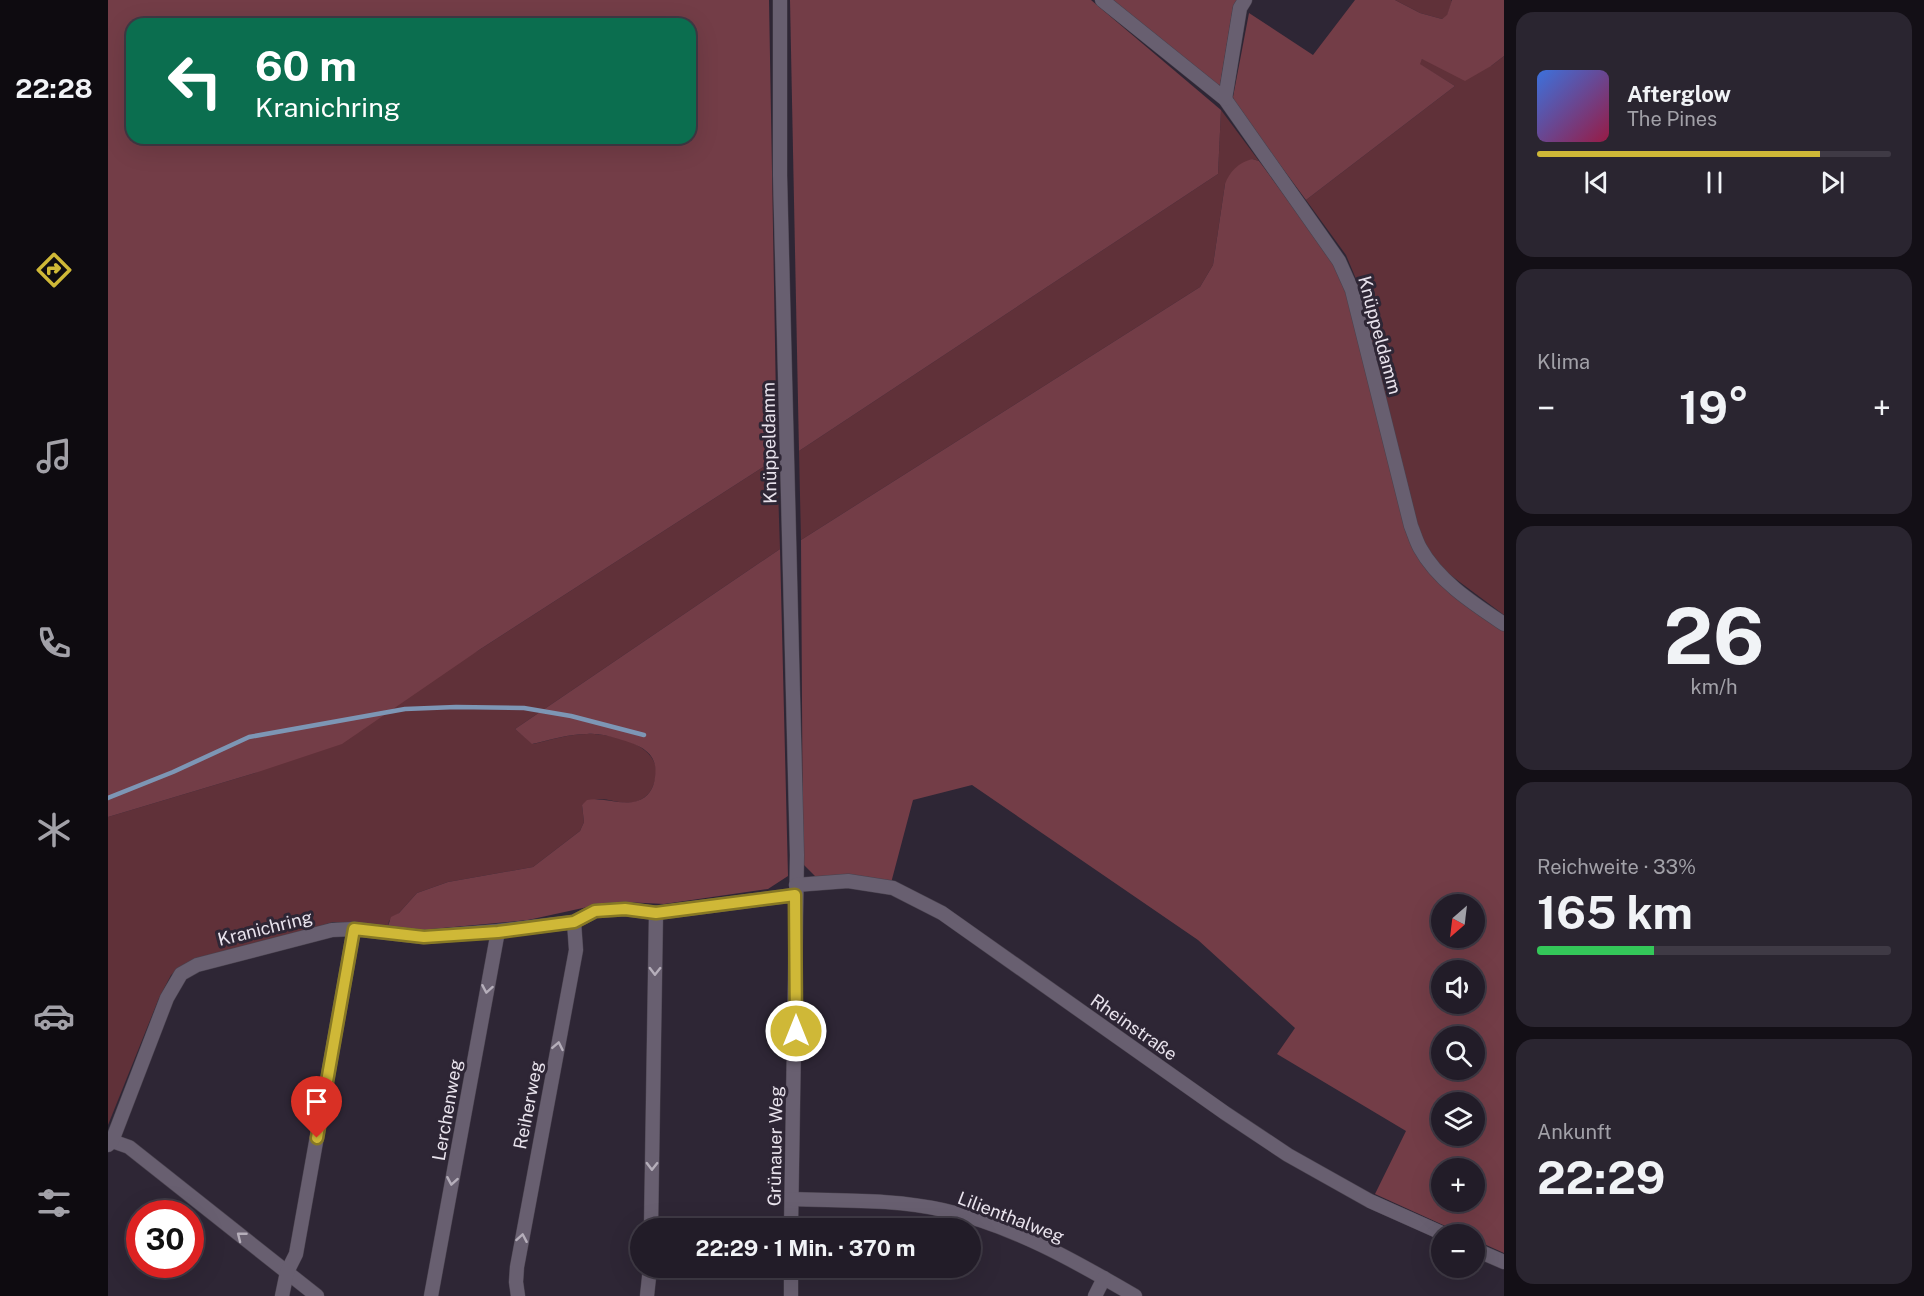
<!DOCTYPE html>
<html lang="de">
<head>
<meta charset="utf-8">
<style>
  body { margin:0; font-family:"Public Sans",sans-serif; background:#2a2530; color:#f1f3f6; height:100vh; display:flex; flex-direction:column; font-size:22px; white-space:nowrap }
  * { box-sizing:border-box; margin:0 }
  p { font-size:20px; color:#a2a1a8 }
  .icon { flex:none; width:33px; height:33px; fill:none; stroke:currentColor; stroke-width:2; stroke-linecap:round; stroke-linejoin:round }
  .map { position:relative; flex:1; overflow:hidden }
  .side { display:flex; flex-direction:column; gap:12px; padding:12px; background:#130f16; width:420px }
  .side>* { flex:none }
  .guide { position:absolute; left:18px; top:18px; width:570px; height:126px; border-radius:18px; box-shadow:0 6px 24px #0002,0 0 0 2px #3f3a45; background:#0b6e4f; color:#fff; overflow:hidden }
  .needle { width:39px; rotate:208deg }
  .tools { position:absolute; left:1323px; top:894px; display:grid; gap:12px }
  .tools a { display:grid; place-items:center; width:54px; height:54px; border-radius:50%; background:#221c28; box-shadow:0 6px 24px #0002,0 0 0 2px #3f3a45; font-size:30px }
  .speed { position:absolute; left:18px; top:1200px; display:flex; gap:12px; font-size:30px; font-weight:700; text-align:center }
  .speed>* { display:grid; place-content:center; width:78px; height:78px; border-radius:50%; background:#221c28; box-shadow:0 6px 24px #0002,0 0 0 2px #3f3a45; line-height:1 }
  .speed .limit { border:9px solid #d22; background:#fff; color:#111 }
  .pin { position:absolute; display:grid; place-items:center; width:51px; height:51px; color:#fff; margin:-62px -26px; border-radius:50% 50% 50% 0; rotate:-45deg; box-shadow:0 0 6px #0007 }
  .pin .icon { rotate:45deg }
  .me { position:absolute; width:66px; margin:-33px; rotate:0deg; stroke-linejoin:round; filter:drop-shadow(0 0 4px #0008) }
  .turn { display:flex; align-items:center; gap:21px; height:126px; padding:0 30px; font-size:27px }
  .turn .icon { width:78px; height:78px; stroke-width:2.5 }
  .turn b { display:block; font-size:42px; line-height:51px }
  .big { font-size:45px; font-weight:700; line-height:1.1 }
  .side .card { flex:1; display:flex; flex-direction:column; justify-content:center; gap:9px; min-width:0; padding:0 21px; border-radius:18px; background:#2a2530 }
  .side .dial { align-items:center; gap:0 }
  .dial b { font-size:78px; line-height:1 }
  .song { display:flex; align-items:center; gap:18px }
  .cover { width:72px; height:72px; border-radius:9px; background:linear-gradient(135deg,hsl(220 70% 55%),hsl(340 70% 35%)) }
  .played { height:6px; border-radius:3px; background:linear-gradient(90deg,#cfb837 80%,#3f3a45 80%) }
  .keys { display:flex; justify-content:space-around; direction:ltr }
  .heat { display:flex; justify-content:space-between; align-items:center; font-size:33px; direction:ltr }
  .charge { height:9px; border-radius:4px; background:linear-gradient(90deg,#34c759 33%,#3f3a45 0) }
  .trip { position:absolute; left:522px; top:1218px; width:351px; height:60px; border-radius:30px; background:#221c28; box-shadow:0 6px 24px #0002,0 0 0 2px #3f3a45; font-weight:700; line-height:60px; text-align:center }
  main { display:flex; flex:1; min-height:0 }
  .tab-bar { display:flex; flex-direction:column; width:108px; justify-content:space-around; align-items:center; background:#0e0b10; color:#a2a1a8 }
  .tab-bar .icon { width:42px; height:42px }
  .tab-bar .active { color:#cfb837 }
  .tab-bar b { font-size:27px; color:#f1f3f6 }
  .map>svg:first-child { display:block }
  .green { fill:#603139 }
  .forest { fill:#733d47; fill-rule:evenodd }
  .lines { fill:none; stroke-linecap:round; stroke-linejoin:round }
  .stream { stroke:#7d96b5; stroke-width:4.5 }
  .street-casing { stroke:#49424e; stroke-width:15 }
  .street { stroke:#685f70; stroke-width:14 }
  .oneway { stroke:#b5aeba }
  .route-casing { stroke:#877824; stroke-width:15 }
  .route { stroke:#cfb837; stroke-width:10 }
  .labels { text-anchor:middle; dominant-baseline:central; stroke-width:6; stroke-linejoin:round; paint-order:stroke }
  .street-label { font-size:18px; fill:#e8e2ec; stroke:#2e2635 }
</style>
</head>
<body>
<main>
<nav class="tab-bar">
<b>22:28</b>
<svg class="icon active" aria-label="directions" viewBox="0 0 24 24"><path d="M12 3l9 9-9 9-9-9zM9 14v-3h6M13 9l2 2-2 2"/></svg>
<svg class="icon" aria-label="music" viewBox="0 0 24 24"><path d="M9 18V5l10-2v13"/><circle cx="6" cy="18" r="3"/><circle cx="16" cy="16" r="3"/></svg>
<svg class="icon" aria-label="phone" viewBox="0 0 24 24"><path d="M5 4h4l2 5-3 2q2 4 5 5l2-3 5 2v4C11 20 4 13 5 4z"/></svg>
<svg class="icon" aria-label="climate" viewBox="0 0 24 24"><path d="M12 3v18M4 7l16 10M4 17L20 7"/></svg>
<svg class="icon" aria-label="car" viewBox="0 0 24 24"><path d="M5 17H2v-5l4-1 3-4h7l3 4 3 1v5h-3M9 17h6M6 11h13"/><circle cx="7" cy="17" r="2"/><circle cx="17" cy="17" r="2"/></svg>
<svg class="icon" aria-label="filters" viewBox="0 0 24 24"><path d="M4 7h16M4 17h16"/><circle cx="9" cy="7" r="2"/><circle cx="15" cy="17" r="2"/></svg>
</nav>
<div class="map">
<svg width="1396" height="1296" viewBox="0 0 1396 1296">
  <rect width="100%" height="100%" fill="#2e2635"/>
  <g class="green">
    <path d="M1287 0H1343L1344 1 1339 16 1334 19 1312 13Z"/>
    <path d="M1396 56V615L1337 571 1318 547 1306 518 1251 286 1238 255 1198 200 1347 86 1311 64 1314 59 1383 66Z"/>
    <path d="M1113 110 1151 161 1144 159 1117 184 1105 265 1092 287 693 540 691 451 1110 174Z"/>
    <path d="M669 458 672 549 407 729 425 744C442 740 462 734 479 734 503 733 550 744 548 773 547 784 543 795 532 800 519 807 505 799 491 799 486 799 479 803 474 805L476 822 472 831 425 867 340 882 309 893 291 913 281 921 280 926 225 922 69 970 63 975 51 998 0 1125V817L147 773 371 650Z"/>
  </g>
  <g class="forest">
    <path d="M0 0H661L669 458 371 650 234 744 147 773 0 817ZM24 24H582V138H24Z"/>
    <path d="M682 0H983L1113 110 1110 174 691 451Z"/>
    <path d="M1005 0H1129L1125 7 1112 85 1107 84Z"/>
    <path d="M1247 0H1287L1312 13 1334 19 1339 15 1344 0H1396V56L1383 66 1357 81 1314 59 1312 64 1347 86 1198 200 1127 104 1125 97 1141 13 1205 55Z"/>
    <path d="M1144 159 1151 161 1227 264 1243 304 1297 525 1378 618 1396 631V1253L1367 1240 1366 1234H1355L1267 1194 1298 1131 1169 1054 1187 1028 1090 940 864 785 805 800 783 883 738 876H707L695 864 693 540 1092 287 1105 265 1117 184C1122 171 1130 163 1144 159ZM1334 904H1366V938H1334ZM1334 970H1366V1004H1334ZM1334 1036H1366V1070H1334ZM1334 1102H1366V1136H1334ZM1334 1168H1366V1202H1334Z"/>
    <path d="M672 549 680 876 660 889 556 904 517 902 484 906 420 920 314 930 280 926 283 917 291 913 309 893 340 882 425 867 472 831 476 822 474 805 479 800C495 797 513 806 529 801 540 798 546 788 547 777 551 751 530 745 511 739 500 736 490 733 479 734 461 734 442 740 424 744L407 729Z"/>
  </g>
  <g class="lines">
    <path class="stream" d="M0 798 65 772 141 737 297 709 348 707 416 708 463 716 536 735"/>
    <defs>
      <g id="street">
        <path d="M672 0V175L689 855 683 1228"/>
        <path d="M994 0 1117 99 1231 261 1244 290 1303 526C1306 533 1308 541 1312 548 1330 581 1366 604 1396 624"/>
        <path d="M1117 99 1132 8 1137 0"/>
        <path d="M688 885 740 881 785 888 834 913 1117 1113 1180 1155 1262 1201 1336 1234"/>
        <path d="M4 1141 21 1147 209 1296"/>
        <path d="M0 1145 4 1141 59 998 73 974 89 965 224 930 246 929 316 937 390 931 466 922 487 911 517 909 548 913 687 895"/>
        <path d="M684 1199C734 1201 786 1199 835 1210 904 1225 967 1261 1027 1296"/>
        <path d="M543 1228 548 913"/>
        <path d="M1366 1249 1396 1262"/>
        <path d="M174 1296 179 1272 188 1254 246 929"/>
        <path d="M323 1296 390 931"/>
        <path d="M410 1296 408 1282 409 1267 468 950 466 922"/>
        <path d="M539 1296 542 1268"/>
        <path d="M683 1296V1268"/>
        <path d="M987 1296 996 1278"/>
      </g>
    </defs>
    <use href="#street" class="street-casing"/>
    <use href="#street" class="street"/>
  </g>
  <defs><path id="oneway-chevron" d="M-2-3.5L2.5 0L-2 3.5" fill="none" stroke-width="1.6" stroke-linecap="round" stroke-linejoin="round" transform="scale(1.5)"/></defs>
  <g class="oneway">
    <use href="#oneway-chevron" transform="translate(547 971) rotate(91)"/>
    <use href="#oneway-chevron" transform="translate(379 989) rotate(100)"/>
    <use href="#oneway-chevron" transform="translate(450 1046) rotate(-79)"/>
    <use href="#oneway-chevron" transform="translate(544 1166) rotate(91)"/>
    <use href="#oneway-chevron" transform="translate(344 1181) rotate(100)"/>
    <use href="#oneway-chevron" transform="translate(133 1236) rotate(-142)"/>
    <use href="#oneway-chevron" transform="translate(414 1238) rotate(-80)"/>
  </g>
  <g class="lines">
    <defs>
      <path id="route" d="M209 1138 246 929 316 937 390 932 466 922 487 911 517 909 548 913 687 895 688 1031"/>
    </defs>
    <use href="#route" class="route-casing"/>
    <use href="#route" class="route"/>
  </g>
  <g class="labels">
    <g class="street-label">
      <text transform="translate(1272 335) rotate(75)">Knüppeldamm</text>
      <text transform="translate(661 443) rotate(-91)">Knüppeldamm</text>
      <text transform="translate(157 928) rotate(-14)">Kranichring</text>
      <text transform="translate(1026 1027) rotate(35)">Rheinstraße</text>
      <text transform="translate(420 1105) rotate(-79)">Reiherweg</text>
      <text transform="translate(339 1110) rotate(-80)">Lerchenweg</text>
      <text transform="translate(667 1146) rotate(-89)">Grünauer Weg</text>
      <text transform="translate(903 1217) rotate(21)">Lilienthalweg</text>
    </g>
  </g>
</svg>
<div class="tools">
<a><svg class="needle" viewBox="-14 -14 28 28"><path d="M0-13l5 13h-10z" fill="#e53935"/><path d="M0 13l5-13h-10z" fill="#a2a1a8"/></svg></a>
<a><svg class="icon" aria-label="sound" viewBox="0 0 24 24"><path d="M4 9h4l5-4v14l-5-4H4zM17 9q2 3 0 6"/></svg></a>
<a><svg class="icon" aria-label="search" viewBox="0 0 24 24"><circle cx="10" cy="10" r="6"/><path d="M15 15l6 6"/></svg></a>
<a><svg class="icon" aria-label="layers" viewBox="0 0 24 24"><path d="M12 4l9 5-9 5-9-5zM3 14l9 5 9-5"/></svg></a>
<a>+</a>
<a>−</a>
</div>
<div class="speed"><div class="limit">30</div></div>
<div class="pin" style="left:209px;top:1138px;background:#d93025"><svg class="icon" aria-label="arrive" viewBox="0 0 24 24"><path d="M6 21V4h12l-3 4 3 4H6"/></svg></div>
<svg class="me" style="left:688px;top:1031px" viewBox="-20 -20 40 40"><circle r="17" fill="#cfb837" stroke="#fff" stroke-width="3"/><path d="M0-11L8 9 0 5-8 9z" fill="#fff"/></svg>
<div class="trip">22:29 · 1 Min. · 370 m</div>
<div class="guide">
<div class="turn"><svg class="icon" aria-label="left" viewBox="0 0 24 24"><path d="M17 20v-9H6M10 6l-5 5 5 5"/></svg><div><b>60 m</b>Kranichring</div></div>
</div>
</div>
<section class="side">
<div class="card">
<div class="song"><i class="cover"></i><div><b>Afterglow</b><p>The Pines</p></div></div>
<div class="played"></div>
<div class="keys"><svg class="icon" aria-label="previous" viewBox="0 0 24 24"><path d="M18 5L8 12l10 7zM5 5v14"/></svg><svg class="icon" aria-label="pause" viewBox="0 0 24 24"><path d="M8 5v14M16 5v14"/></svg><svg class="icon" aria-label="next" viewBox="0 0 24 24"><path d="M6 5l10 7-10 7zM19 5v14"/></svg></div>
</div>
<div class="card"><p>Klima</p>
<div class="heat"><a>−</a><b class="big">19°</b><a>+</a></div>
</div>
<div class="card dial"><b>26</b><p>km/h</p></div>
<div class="card"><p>Reichweite · 33%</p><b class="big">165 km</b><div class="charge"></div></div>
<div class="card"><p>Ankunft</p><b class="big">22:29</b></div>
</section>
</main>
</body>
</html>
